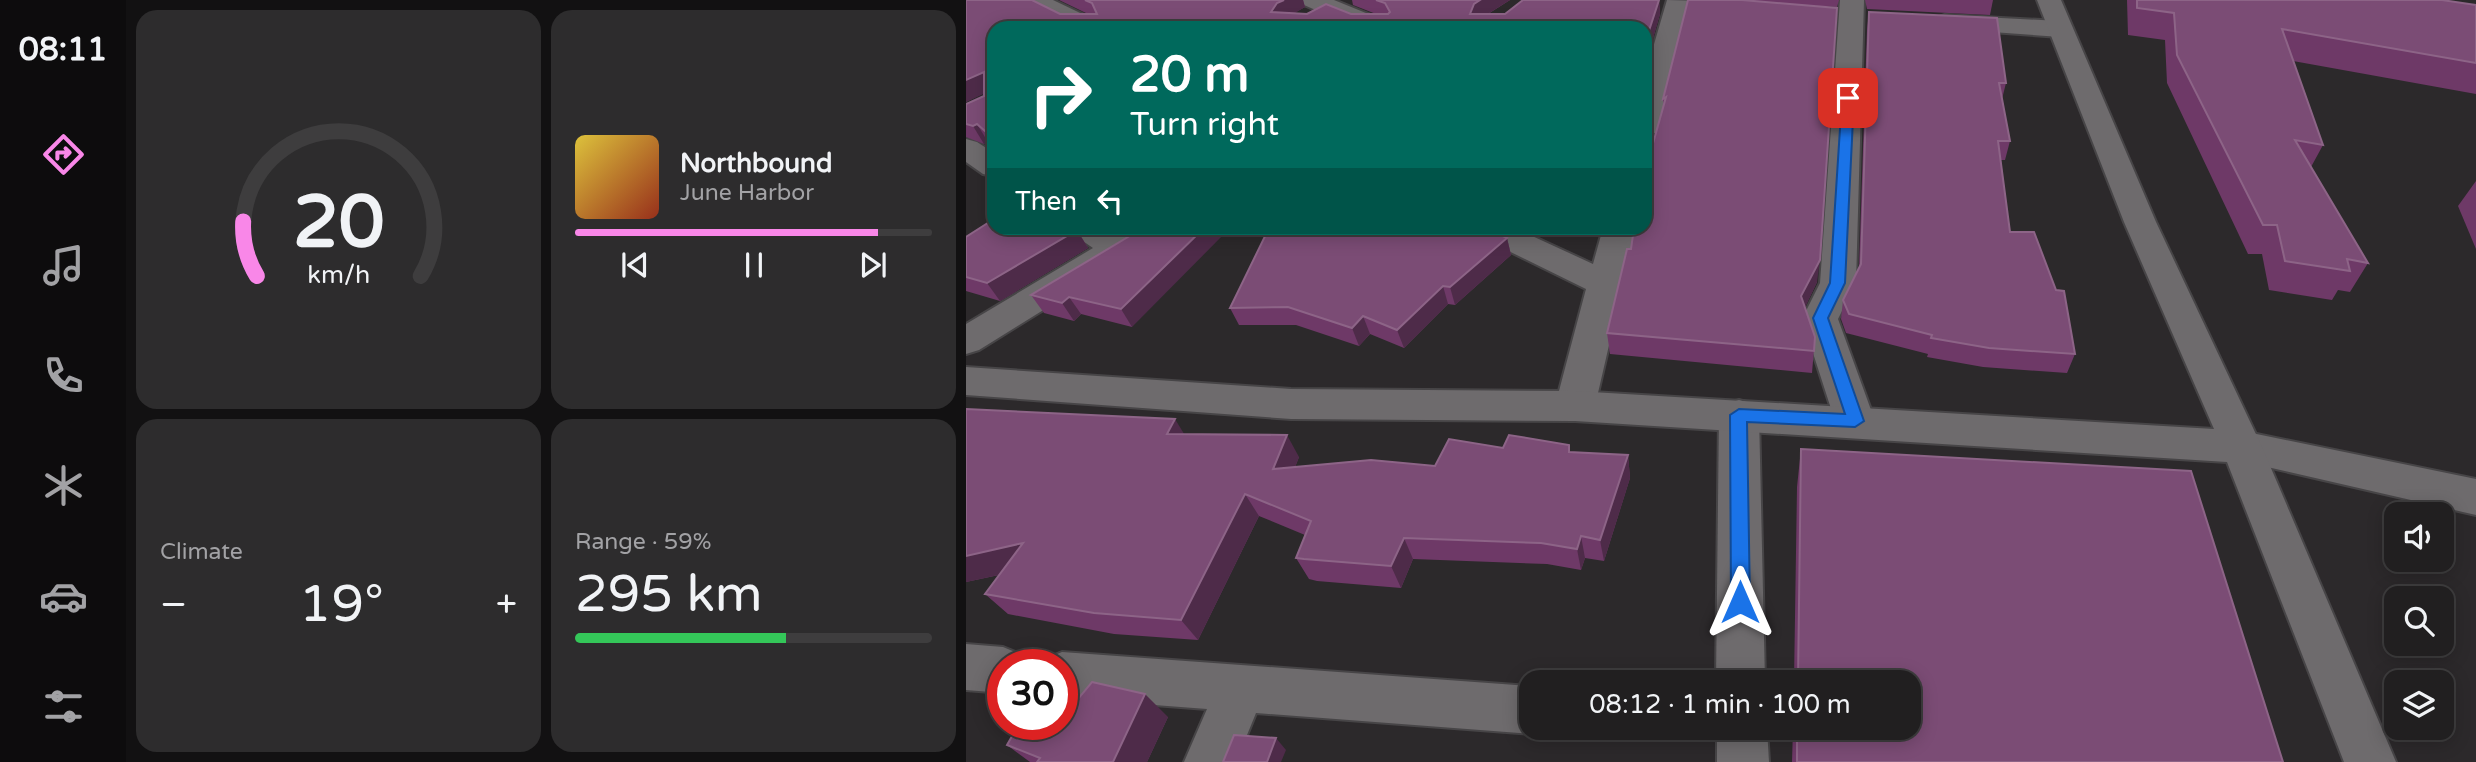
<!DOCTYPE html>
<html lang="en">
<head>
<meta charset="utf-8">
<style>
  body { margin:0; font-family:"Varela Round",sans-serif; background:#2d2c2d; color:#f1f3f6; height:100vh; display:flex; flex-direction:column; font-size:26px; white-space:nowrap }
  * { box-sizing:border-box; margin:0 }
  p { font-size:23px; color:#a2a2a5 }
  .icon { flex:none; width:38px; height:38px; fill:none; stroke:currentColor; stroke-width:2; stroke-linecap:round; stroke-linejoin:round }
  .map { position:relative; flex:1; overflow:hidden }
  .details { display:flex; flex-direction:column; gap:10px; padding:10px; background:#121112; width:840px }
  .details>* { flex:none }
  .guide { position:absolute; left:21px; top:21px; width:665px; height:214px; border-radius:21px; box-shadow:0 4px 18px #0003,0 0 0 2px #3e3d3e; background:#00695c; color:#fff; overflow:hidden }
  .tools { position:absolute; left:1418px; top:502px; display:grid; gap:14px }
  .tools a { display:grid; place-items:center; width:70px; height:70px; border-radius:14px; background:#211f20; box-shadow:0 4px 18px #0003,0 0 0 2px #3e3d3e; font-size:35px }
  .speed { position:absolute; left:21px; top:649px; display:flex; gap:14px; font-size:35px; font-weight:700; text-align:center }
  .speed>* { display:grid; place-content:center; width:91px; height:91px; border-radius:50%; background:#211f20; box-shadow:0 4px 18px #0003,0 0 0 2px #3e3d3e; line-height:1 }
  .speed .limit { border:10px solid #d22; background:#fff; color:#111 }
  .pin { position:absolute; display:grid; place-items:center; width:60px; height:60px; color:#fff; margin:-30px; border-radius:14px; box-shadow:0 4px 10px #0006 }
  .me { position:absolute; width:77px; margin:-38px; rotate:0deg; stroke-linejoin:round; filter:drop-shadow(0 0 5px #0008) }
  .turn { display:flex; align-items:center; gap:24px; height:147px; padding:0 28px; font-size:32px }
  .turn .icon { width:91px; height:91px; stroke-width:2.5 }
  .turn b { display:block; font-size:49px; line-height:60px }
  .then { display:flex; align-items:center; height:66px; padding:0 28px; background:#0003; gap:14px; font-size:26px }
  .big { font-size:52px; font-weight:600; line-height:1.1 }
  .details .tile { flex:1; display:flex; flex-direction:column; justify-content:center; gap:10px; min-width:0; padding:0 24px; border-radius:21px; background:#2d2c2d }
  .details .dial { align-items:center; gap:0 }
  .dial svg { height:182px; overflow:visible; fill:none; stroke:#3e3d3e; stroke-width:7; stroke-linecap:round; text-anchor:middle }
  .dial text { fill:#f1f3f6; stroke:none }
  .song { display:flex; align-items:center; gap:21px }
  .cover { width:84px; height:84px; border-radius:10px; background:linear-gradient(135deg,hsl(50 70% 55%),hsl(10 70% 35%)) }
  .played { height:7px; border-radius:4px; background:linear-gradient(90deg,#f987e8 85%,#3e3d3e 85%) }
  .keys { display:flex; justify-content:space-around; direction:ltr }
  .heat { display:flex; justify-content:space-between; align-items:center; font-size:38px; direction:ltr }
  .charge { height:10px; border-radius:5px; background:linear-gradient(90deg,#34c759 59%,#3e3d3e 0) }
  .details .tiles { flex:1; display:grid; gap:10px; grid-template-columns:repeat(2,1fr) }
  .trip { position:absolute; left:553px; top:670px; width:402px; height:70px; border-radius:21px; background:#211f20; box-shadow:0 4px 18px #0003,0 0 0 2px #3e3d3e; font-weight:600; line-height:70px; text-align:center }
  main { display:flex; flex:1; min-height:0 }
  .dock { display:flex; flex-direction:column; width:126px; justify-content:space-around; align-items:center; background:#0d0c0d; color:#a2a2a5 }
  .dock .icon { width:49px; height:49px }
  .dock .current { color:#f987e8 }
  .dock b { font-size:32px; color:#f1f3f6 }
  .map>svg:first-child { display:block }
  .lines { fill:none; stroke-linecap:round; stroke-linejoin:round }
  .street-casing { stroke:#474547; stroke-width:4 }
  .secondary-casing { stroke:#474547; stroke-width:4 }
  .street { fill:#6e6b6d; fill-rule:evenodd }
  .secondary { fill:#6e6b6d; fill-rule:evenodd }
  .wall { fill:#6e3967 }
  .shaded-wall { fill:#4e2b49 }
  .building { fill:#7b4c75; stroke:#8d6487; stroke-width:2 }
  .route { fill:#1a73e8; stroke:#114b97; stroke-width:2 }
</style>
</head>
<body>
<main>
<nav class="dock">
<b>08:11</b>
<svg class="icon current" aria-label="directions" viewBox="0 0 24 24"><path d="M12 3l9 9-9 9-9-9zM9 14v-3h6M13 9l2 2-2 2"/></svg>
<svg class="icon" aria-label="music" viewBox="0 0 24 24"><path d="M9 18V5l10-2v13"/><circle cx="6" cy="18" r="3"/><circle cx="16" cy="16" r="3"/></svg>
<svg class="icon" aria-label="phone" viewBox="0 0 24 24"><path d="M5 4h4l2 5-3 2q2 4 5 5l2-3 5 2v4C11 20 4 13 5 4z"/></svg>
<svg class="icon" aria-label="climate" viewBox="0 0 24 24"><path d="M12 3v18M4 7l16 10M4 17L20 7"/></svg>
<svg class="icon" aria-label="car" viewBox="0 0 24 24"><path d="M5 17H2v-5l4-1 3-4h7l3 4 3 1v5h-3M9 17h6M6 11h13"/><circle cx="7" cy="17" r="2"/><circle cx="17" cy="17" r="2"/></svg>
<svg class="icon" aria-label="filters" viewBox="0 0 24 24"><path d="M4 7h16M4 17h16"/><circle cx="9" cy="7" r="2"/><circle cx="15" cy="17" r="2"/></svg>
</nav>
<section class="details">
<div class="tiles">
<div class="tile dial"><svg viewBox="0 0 100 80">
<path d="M14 69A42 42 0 1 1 86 69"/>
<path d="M14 69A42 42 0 0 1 8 45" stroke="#f987e8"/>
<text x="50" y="56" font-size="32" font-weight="700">20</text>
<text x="50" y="72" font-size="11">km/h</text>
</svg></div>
<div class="tile">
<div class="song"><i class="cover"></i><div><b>Northbound</b><p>June Harbor</p></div></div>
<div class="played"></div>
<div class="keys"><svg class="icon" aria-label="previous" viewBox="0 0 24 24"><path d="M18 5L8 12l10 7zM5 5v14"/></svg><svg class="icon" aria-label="pause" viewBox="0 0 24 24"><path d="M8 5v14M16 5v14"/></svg><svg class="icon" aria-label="next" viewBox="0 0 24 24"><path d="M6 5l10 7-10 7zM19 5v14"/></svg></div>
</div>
<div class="tile"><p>Climate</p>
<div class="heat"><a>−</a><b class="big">19°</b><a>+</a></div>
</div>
<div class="tile"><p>Range · 59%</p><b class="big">295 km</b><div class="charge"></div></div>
</div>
</section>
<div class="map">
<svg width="1510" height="762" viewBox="0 0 1510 762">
  <rect width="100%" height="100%" fill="#2c292b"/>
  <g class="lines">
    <defs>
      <g id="street">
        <path d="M55 0H87L133 22 137 28H104L58 5Z"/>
        <path d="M335 0H368L422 22 426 28H391L338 5Z"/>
        <path d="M701 0 772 2 781 5 785 10 781 15 772 18 722 13 694 127 689 133 679 136V75Z"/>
        <path d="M874 0H898L890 283 872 319 909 421 903 432 889 436 875 432 869 421 836 319 854 283Z"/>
        <path d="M979 15 1094 21 1103 23 1107 29 1103 35 1094 37 970 28 966 23 970 18Z"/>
        <path d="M0 139 11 142 28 153V176L17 174 0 162Z"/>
        <path d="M103 228H143L152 234 163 228H203L198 235 13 350 0 354V324L127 248 108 235Z"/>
        <path d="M505 228H549L627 264 637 228H670L629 406 623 417 609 421 595 417 589 406 620 289 510 235Z"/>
        <path d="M773 400 787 404 793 415 799 682H750L753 415 759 404Z"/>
        <path d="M1276 431 1510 479V515L1262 458 1256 447 1262 436Z"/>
        <path d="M0 644 37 647 54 654 59 665H37V693L0 690Z"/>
        <path d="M96 652 565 686V728H581L565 734 290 713 270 762H218L241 709 96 698V665H76L79 659Z"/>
        <path d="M751 728H801L803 762H751Z"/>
      </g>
      <path id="secondary" d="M1071 0H1095L1190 222 1296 447 1430 762H1378L1261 462 609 421 325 419 0 395V367L325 389 609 391 1248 429 1158 222Z"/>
    </defs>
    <use href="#street" class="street-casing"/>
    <use href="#secondary" class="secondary-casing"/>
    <use href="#street" class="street"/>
    <use href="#secondary" class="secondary"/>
  </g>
  <g class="wall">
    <path d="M0 0H66L94 14H122L93 0H337L339 7 328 13 341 14 360 4 385 14H410L387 5 386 0H544L522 14H539L557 0H693L694 14 681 59 679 60V28H28V147L22 142 18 144 0 137V104L18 96V93L0 102Z"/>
    <path d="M722 0H873L871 7 833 5 851 282 839 307 849 337 846 373 644 354 641 333 665 249 698 105 697 99Z"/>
    <path d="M899 0H1027L1024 15 901 9Z"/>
    <path d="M1161 0H1476L1510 5V94L1327 61 1357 145 1345 167 1402 263 1384 292 1372 290 1366 300 1303 290 1296 254H1282L1201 83 1199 40 1162 35Z"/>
    <path d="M903 12 1040 83 1036 99 1044 141 1039 160H1035L1044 232 1109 354 1101 373 1017 367 961 357 962 354 880 333 875 319 877 300 893 268 901 30Z"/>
    <path d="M1510 181V249L1492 206Z"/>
    <path d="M177 228 166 327 115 314 108 321 78 313 65 295Z"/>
    <path d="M111 230 122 248 34 301 0 291V237Z"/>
    <path d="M541 238 545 255 489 305 482 304 438 348 404 334 393 346 330 325H273L264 308Z"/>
    <path d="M0 409 218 434 333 457 329 467 469 466 537 448 662 455 664 478 638 561 619 558 615 570 581 564 447 559 435 588 351 581 343 579 330 558 339 535 293 516 232 640 148 634 42 614 19 594 33 575 0 582Z"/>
    <path d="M835 449 1317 762H826L827 728H943V682H828L831 487Z"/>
    <path d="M202 717 181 762H64L41 745Z"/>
  </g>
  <g class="shaded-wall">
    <path d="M318 0H337L339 7 317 20 305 12 311 3Z"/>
    <path d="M514 0H544L512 20 504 14 508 4Z"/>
    <path d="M693 0 694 14 681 59 679 60V43Z"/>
    <path d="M18 72 28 89 0 102V80Z"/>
    <path d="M11 124 22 142 18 144 7 126Z"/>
    <path d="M238 228H264L166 327 155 309Z"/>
    <path d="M111 230 122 248 34 301 21 283Z"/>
    <path d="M541 238 545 255 489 305 484 287Z"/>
    <path d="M854 260 851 282 834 318 835 296Z"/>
    <path d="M477 286 482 304 438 348 431 330Z"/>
    <path d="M103 297 115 314 108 321 96 303Z"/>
    <path d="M397 316 404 334 393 346 386 328Z"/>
    <path d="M209 419 223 442 201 434Z"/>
    <path d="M321 435 333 457 320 491 307 469Z"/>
    <path d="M662 455 664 478 638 561 634 540Z"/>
    <path d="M279 494 293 516 232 640 215 620Z"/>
    <path d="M615 536 619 558 615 570 611 549Z"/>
    <path d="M438 538 447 559 435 588 425 566Z"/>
    <path d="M57 543 78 565 0 582V556Z"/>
    <path d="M179 694 202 717 181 762H147Z"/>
    <path d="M310 738 320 750 315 762H301Z"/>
  </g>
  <g class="building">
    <path d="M0 0H66L94 14H131L126 3 119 0H318L311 3 305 12 341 14 360 4 385 14H422L424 12 419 3 410 0H514L508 4 504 14H539L557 0H693L679 43V28H28V139L11 124 7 126 0 124V104L18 96V72L0 80Z"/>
    <path d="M722 0H776L871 8 854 260 835 296 849 337 848 351 641 333 661 249H665L668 228H679V172L700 97 697 99Z"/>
    <path d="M1171 0H1476L1510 5V63L1316 29 1357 145 1329 140 1402 263 1381 259 1384 271 1319 261 1311 225H1297L1211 55 1208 13 1171 8Z"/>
    <path d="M903 12 1031 18 1040 83H1033L1044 141H1032L1044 232H1068L1090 290 1098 291 1109 354 1023 348 965 338 966 335 883 314 877 300 895 264Z"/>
    <path d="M28 219V228H107L111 230 21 283 0 277V237Z"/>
    <path d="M177 228H238L155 309 103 297 96 303 65 295Z"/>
    <path d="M303 228H521L541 238 484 287 477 286 431 330 397 316 386 328 322 307 264 308Z"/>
    <path d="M0 409 209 419 201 434 321 435 307 469 405 460 469 466 483 439 537 448 543 435 603 445V452L662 455 634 540 615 536 611 549 575 543 438 538 425 566 338 559 330 558 345 521 279 494 215 620 128 613 19 594 57 543 0 556Z"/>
    <path d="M835 449 1225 471 1317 762H831V728H943V682H832Z"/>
    <path d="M126 682 179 694 147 762H71L74 758 41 745 53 724H96V718Z"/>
    <path d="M268 735 310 738 301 762H257Z"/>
  </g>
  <path class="route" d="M882 95 888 98 879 283 862 318 898 421 889 427 781 422 784 602 781 608 774 611 768 608 765 602 764 415 773 409 879 414 847 318 864 283 876 98Z"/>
</svg>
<div class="tools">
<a><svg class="icon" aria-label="sound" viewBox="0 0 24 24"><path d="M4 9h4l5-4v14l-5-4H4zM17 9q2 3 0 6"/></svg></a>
<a><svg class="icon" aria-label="search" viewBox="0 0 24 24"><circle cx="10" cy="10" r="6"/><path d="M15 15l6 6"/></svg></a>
<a><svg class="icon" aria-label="layers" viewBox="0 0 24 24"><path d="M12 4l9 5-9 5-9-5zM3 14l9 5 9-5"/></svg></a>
</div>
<div class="speed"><div class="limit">30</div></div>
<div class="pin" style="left:882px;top:98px;background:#d93025"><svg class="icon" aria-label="arrive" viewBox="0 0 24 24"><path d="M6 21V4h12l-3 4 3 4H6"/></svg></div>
<svg class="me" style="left:774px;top:602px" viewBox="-20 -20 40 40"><path d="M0-17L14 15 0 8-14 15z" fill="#1a73e8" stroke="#fff" stroke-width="4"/></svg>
<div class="trip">08:12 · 1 min · 100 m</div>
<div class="guide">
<div class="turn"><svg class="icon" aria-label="right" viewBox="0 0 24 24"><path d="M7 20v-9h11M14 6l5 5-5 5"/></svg><div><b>20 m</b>Turn right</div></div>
<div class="then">Then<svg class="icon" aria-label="left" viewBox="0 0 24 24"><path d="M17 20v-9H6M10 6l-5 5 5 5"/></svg></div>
</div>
</div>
</main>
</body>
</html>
